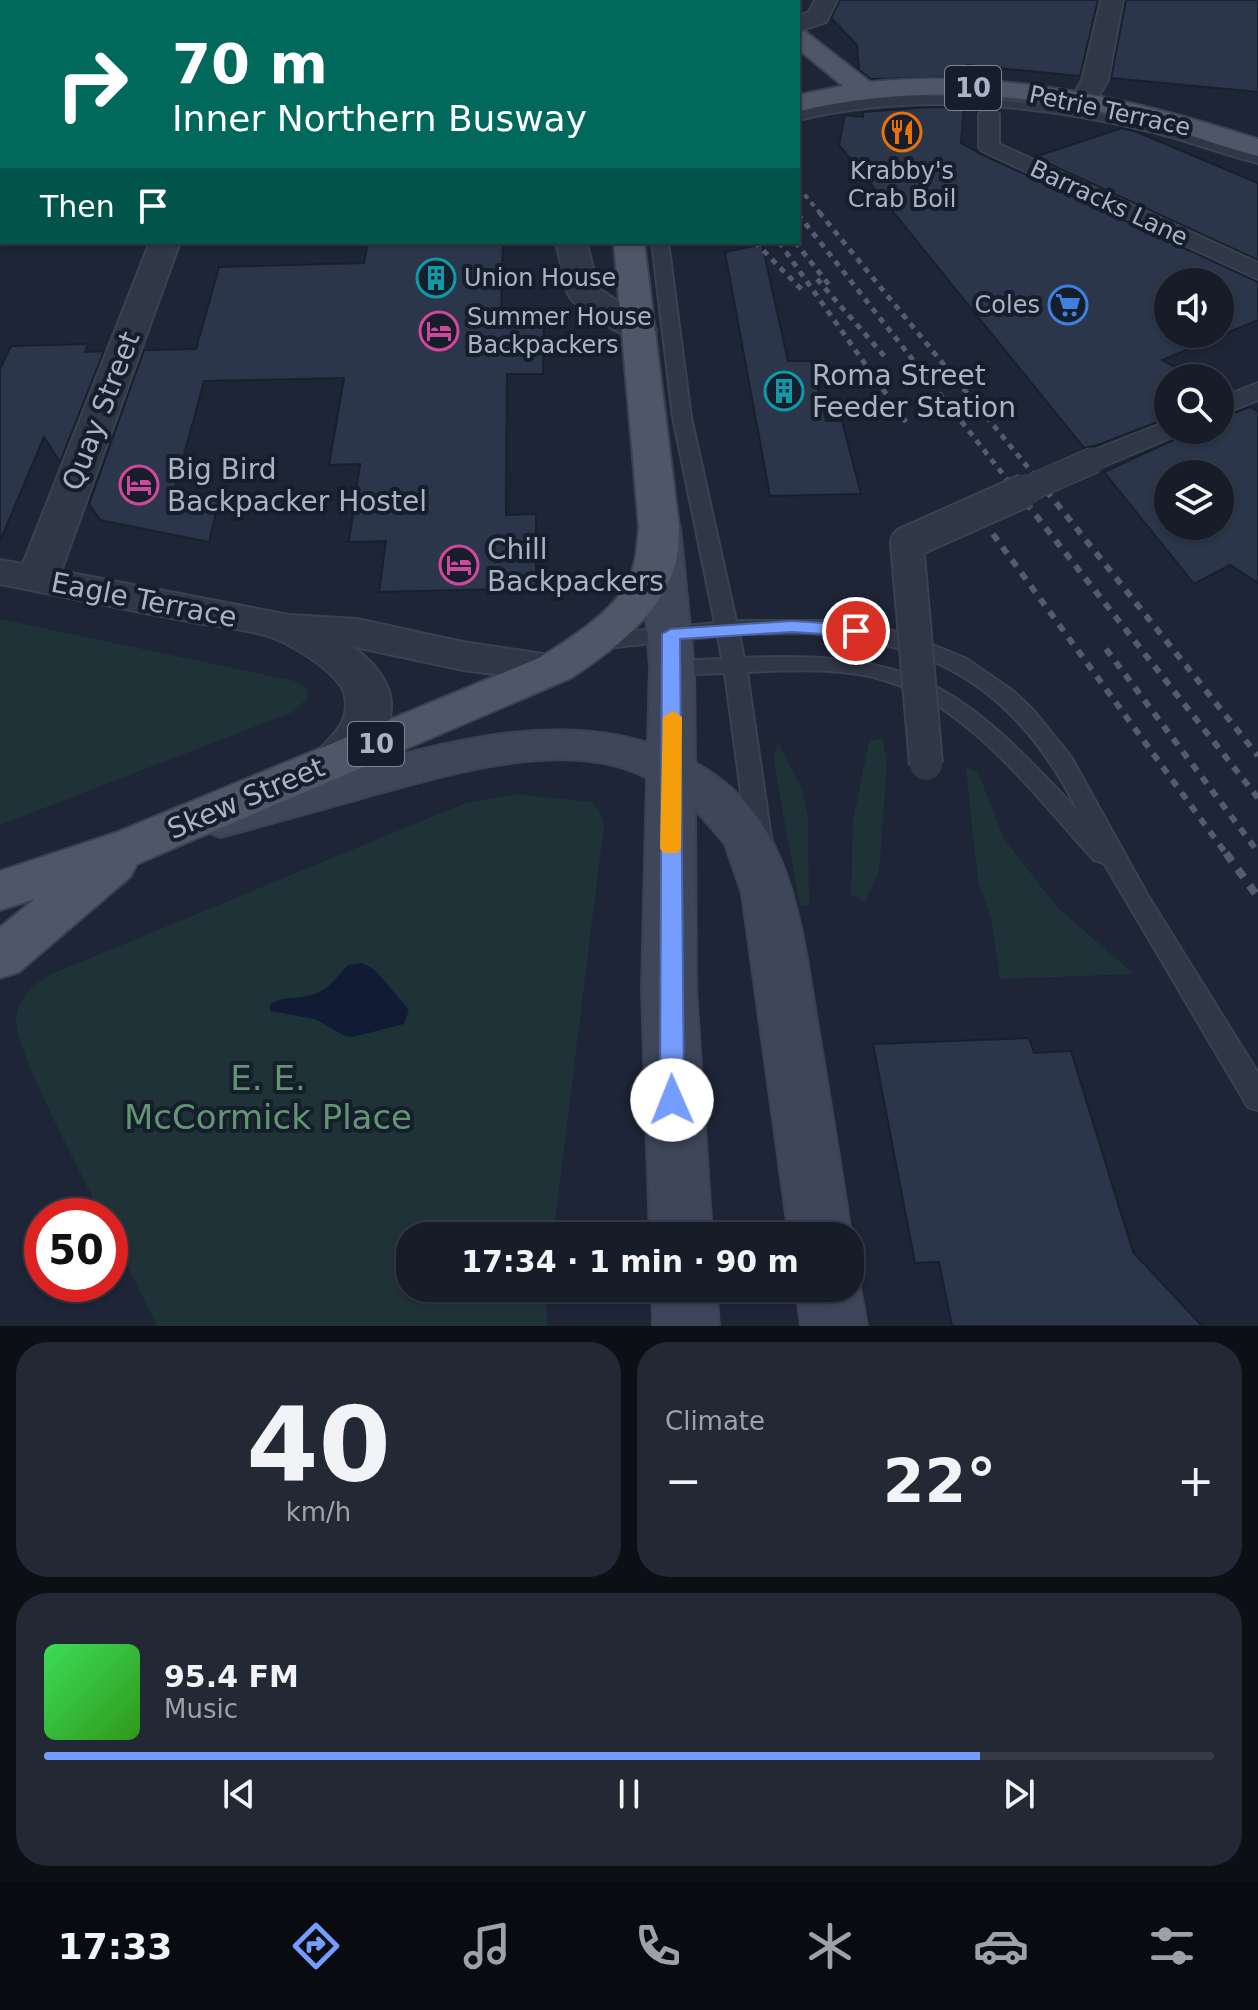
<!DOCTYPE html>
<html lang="en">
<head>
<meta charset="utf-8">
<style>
  body { margin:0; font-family:"DejaVu Sans",sans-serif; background:#232934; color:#f1f3f6; height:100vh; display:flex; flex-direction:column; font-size:30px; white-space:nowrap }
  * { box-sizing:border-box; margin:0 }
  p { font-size:26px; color:#9ea1a8 }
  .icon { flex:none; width:44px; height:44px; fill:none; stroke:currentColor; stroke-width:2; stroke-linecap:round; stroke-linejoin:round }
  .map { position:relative; height:1326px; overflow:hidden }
  .drawer { display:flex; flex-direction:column; gap:16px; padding:16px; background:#0c0f16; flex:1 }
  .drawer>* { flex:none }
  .hud { position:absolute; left:0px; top:0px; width:800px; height:244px; box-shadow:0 2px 6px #0004,0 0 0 2px #353a45; background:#00695c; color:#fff; overflow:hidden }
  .buttons { position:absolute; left:1154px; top:268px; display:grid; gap:16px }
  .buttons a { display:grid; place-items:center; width:80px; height:80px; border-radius:50%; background:#161c28; box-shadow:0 2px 6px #0004,0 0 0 2px #353a45; font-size:40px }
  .speed { position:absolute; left:24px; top:1198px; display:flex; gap:16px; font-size:40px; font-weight:700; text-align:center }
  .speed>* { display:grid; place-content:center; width:104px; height:104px; border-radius:50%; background:#161c28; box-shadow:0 2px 6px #0004,0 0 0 2px #353a45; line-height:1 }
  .speed .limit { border:12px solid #d22; background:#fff; color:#111 }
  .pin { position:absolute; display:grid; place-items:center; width:68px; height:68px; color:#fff; margin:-34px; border:4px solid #fff; border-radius:50%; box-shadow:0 2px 8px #0007 }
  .me { position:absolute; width:88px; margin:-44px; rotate:359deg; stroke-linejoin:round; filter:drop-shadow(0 0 6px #0008) }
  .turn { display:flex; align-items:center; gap:28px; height:168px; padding:0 40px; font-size:36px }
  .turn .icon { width:104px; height:104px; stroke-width:2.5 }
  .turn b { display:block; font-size:56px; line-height:68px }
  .then { display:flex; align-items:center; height:76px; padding:0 40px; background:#0003; gap:16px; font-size:30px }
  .big { font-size:60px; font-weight:700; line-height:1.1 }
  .drawer .widget { flex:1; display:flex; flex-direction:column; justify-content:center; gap:12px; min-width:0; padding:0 28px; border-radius:32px; background:#232934 }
  .drawer .dial { align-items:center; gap:0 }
  .dial b { font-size:104px; line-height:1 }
  .song { display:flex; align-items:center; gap:24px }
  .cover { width:96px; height:96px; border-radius:12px; background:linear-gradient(135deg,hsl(130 70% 55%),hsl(110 70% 35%)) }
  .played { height:8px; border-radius:4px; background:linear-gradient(90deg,#749dff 80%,#353a45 80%) }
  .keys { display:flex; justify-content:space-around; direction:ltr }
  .heat { display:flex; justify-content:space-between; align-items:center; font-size:44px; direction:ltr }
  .drawer .tiles { flex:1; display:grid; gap:16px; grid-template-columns:1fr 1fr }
  .widget:last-child { grid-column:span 2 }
  .trip { position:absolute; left:396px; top:1222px; width:468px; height:80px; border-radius:32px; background:#161c28; box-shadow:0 2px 6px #0004,0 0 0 2px #353a45; font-weight:700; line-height:80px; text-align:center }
  .dock { display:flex; height:128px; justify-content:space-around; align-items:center; background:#090b10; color:#9ea1a8 }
  .dock .icon { width:56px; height:56px }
  .dock .current { color:#749dff }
  .dock b { font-size:36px; color:#f1f3f6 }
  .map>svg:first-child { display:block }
  .green { fill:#1f3238 }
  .water { fill:#111c34 }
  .building { fill:#2b364b; stroke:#181f2d; stroke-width:2; fill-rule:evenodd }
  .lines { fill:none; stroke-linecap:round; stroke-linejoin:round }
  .service-casing { stroke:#3a4150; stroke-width:4 }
  .pedestrian-casing { stroke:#3a4150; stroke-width:4 }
  .minor-casing { stroke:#3a4150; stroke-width:4 }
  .secondary-casing { stroke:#3a4150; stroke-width:4 }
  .primary-casing { stroke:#3a4150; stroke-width:4 }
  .service { fill:#303847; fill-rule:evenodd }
  .pedestrian { fill:#303847; fill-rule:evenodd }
  .minor { fill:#303847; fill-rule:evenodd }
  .secondary { fill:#3e465a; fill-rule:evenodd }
  .primary { fill:#4e5667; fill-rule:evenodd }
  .rail-far3 { stroke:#525b6f; stroke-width:4; stroke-dasharray:5 5; stroke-linecap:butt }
  .rail-far2 { stroke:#525b6f; stroke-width:5; stroke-dasharray:6 6; stroke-linecap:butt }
  .rail-far1 { stroke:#525b6f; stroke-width:6; stroke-dasharray:8 8; stroke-linecap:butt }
  .rail { stroke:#525b6f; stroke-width:8; stroke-dasharray:10 10; stroke-linecap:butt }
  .pedestrian-bridge-far1-casing { stroke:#3a4150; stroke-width:28; stroke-linecap:butt }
  .pedestrian-bridge-casing { stroke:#3a4150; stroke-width:36; stroke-linecap:butt }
  .pedestrian-bridge-far1 { stroke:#303847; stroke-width:25 }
  .pedestrian-bridge { stroke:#303847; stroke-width:32 }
  .route { fill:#749dff; stroke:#4b66a6; stroke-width:2 }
  .slow { fill:#f59e0b }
  .labels { text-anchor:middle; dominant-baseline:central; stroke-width:8; stroke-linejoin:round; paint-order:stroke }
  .far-street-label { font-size:24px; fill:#aab2c5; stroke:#161d2b }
  .far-poi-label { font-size:24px; fill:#aab2c5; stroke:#161d2b; text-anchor:start }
  .shield { fill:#161d2b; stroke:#7e8597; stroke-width:2 }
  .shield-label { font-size:26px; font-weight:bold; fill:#aab2c5 }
  .poi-label { font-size:28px; fill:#aab2c5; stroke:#161d2b; text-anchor:start }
  .street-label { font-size:28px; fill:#aab2c5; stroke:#161d2b }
  .near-park-label { font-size:34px; fill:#609672; stroke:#161d2b }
</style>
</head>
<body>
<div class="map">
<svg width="1258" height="1326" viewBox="0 0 1258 1326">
  <rect width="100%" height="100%" fill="#1d2536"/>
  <g class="green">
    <path d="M0 619 295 681 306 688 308 698 293 712 0 825Z"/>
    <path d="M882 738 887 761 880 860 879 871 865 902 851 894 853 821 869 741Z"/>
    <path d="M778 743 801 787 808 816 809 906H800L776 774 774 754Z"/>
    <path d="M966 768 978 772 1004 839 1058 908 1134 974 1000 979 991 918 978 882Z"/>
    <path d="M516 794 591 802 600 811 604 825 553 1236H410V1288H546L547 1326H157L110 1231V1216H102C86 1181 13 1048 16 1018 19 996 36 982 54 973L436 815 466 803Z"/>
  </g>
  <path class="water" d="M362 963 375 970 409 1010 404 1024 353 1037 345 1036 315 1019 270 1011V1004C285 995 299 1000 314 994 330 989 337 976 348 965Z"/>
  <g class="building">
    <path d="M840 0H1098L1080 76 967 65 966 77 871 79 859 70 857 45 831 18Z"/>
    <path d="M1126 0H1258V92L1111 78Z"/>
    <path d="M931 107 964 108 961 143 981 154 1258 282V320L1162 360 1195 378H1168V418L1098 445 1084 448 839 145 845 115 863 117V112ZM1168 282H1220V334H1168Z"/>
    <path d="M1122 128 1137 132 1258 183V260L1034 157Z"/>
    <path d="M368 242H503L501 313 544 312 543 374H507L506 515 536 514V588L379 592 386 541 349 542 360 464 329 465 344 378 204 381 174 492 219 500 209 542 100 520 89 504 144 350 196 349 219 267 364 263Z"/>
    <path d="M762 244 788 361H811L826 421H842L861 494 770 496 725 252Z"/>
    <path d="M88 344 85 352 104 351 60 462 44 437 0 541V369L11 346Z"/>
    <path d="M1250 407 1258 411V583L1230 565 1194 584 1104 472 1178 438 1184 430H1220V418ZM1168 474H1220V526H1168Z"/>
    <path d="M1029 1038 1034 1053 1071 1051 1133 1252 1202 1326H952L939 1262 915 1263 873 1044Z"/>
  </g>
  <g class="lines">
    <defs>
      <g id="service">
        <path d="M206 0H222L224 2H208Z"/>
        <rect x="245" y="0" width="12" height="2"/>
        <path d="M905 95C1026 97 1142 117 1258 154V163C1223 154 1188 141 1153 132 1036 104 915 92 798 120V112L848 100Z"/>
        <path d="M652 242H668L691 417 736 621H840L903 633 965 658 1013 691 1034 711 1071 757 1148 896 1258 1073V1110L1248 1107 1104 863 1094 860C1037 798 970 707 887 681 842 667 793 670 747 672L772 844 769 850 760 853 751 850 748 844 725 673 672 675 664 673 661 668 664 663 672 661 722 659 718 636 597 649 589 647 586 642 597 635 715 623 673 417ZM805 633C937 641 1018 691 1078 811 963 688 917 650 744 658L739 634Z"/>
      </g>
      <g id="pedestrian">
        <path d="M989 108 999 114V144L1258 263V279L982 151 979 147V114Z"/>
        <path d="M1258 383V400L1220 415V398Z"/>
        <path d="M1168 421V430H1181L1177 435 1104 466H1084L1080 460 1084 454Z"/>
      </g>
      <g id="minor">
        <path d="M0 0H131L2 2 0 9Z"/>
        <path d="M516 0H538L539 2H517Z"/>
        <path d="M815 0H837L826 22 798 31V16L809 12Z"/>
        <path d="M1101 0H1123L1108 80 1092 107H1074L1070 102 1082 80Z"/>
        <path d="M150 242H180L61 571 289 615 357 619 463 642 571 658 577 668 571 678 555 682 463 670 351 646C368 657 385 675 390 695 397 726 369 775 336 778 330 778 323 775 317 774L310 762C325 738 351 729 345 696 341 674 295 647 276 639 251 629 218 627 192 622 128 610 64 597 0 584V560L23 564Z"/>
        <path d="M556 242H586L599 289 651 323 656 330 651 337C623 344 595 316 573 301L568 294Z"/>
      </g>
      <g id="secondary">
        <path d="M660 515 674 519 680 527 694 668 695 763C794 815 801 928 818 1027 828 1088 838 1148 847 1208L851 1236 850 1239V1236H789L742 893 725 844 695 809 696 989 712 1236H650L642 989 647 778C568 735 443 776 362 798 315 811 268 824 221 837L204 831 196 819 204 807 221 801C273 788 324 775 376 761 466 738 556 715 648 743L650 668 640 527 646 519Z"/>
        <path d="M851 1267 860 1288 867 1326H801L796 1288H850Z"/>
        <path d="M652 1288H716L719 1326H653Z"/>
      </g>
      <g id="primary">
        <path d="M736 0H760L761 2H737Z"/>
        <path d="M798 30 806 32 870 82C1003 69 1131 98 1258 139V156C1219 146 1181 131 1141 121 1025 91 916 85 798 111V95L843 86 798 49Z"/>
        <path d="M614 242H644L679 527C678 539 679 553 675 565 660 616 613 650 571 678L137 864 130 877 19 972 0 978V927L35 899 0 910V871L115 833 539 658C568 640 607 616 625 587 636 569 637 548 639 527Z"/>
      </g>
    </defs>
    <use href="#service" class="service-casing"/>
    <use href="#pedestrian" class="pedestrian-casing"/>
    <use href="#minor" class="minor-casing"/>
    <use href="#secondary" class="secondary-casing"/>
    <use href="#primary" class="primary-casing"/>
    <use href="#service" class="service"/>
    <use href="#pedestrian" class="pedestrian"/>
    <use href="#minor" class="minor"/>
    <use href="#secondary" class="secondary"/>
    <use href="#primary" class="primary"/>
    <path class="rail-far3" d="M798 187 821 214"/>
    <g class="rail-far2">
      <path d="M819 212 1048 492"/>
      <path d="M798 214 1017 492"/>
      <path d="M755 242 805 293"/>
      <path d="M779 242 906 422"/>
      <path d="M795 242 830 286"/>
      <path d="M817 279 886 358"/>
    </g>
    <g class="rail-far1">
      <path d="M1016 490 1258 798"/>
      <path d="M1046 490 1258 756"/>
      <path d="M993 534 1227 855"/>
      <path d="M1106 649 1258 852"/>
    </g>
    <path class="rail" d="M1226 853 1258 897"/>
    <defs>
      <path id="pedestrian-bridge-far1" d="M1021 492 1094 460"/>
      <path id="pedestrian-bridge" d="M926 764 907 543 1026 490"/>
    </defs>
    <use href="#pedestrian-bridge-far1" class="pedestrian-bridge-far1-casing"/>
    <use href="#pedestrian-bridge" class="pedestrian-bridge-casing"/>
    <use href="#pedestrian-bridge-far1" class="pedestrian-bridge-far1"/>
    <use href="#pedestrian-bridge" class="pedestrian-bridge"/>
  </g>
  <path class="route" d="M792 621 856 625 865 631 856 636 792 632 680 639 684 1100 680 1107 672 1110 663 1107 660 1100 662 634 671 629Z"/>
  <path class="slow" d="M673 711 682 717 681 848 678 853H663L660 848 663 717Z"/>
  <defs>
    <symbol id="restaurant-ring" viewBox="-11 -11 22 22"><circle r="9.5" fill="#161d2b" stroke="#e8710a" stroke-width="1.5"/><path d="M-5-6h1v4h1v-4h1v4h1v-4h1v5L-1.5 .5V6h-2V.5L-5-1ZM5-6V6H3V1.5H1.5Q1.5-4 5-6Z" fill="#e8710a"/></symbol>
    <symbol id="building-ring" viewBox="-11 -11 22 22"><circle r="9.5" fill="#161d2b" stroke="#0f9aa8" stroke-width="1.5"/><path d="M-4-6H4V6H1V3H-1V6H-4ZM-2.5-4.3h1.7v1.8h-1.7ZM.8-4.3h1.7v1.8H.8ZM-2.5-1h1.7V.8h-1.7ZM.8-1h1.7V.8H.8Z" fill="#0f9aa8"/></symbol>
    <symbol id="supermarket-ring" viewBox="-11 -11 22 22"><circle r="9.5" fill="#161d2b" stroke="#3f7fe0" stroke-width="1.5"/><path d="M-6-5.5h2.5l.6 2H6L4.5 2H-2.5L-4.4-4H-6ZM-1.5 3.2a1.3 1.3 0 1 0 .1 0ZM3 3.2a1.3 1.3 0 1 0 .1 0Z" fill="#3f7fe0"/></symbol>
    <symbol id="hotel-ring" viewBox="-11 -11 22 22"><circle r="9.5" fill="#161d2b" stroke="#d1479c" stroke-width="1.5"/><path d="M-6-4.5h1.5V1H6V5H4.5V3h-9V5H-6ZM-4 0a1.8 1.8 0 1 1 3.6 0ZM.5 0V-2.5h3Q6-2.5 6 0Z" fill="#d1479c"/></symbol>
  </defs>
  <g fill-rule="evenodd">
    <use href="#restaurant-ring" x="880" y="110" width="44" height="44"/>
    <use href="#building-ring" x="414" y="256" width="44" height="44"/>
    <use href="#supermarket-ring" x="1046" y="283" width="44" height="44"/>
    <use href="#hotel-ring" x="417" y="309" width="44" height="44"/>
    <use href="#building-ring" x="762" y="369" width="44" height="44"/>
    <use href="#hotel-ring" x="117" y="463" width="44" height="44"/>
    <use href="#hotel-ring" x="437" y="543" width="44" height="44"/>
  </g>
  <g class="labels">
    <g class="far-street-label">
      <text transform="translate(1110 111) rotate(12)">Petrie Terrace</text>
      <text transform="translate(1109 203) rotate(25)">Barracks Lane</text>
    </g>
    <g class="far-poi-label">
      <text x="902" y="171" text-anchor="middle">Krabby's<tspan x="902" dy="28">Crab Boil</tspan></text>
      <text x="464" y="278">Union House</text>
      <text x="1040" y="305" text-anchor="end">Coles</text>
      <text x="467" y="317">Summer House<tspan x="467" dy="28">Backpackers</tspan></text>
    </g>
    <g class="shield">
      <rect x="945" y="66" width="56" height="44" rx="6"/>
      <rect x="348" y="722" width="56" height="44" rx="6"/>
    </g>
    <g class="shield-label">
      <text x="973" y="88">10</text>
      <text x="376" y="744">10</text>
    </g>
    <g class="poi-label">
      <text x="812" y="375">Roma Street<tspan x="812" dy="32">Feeder Station</tspan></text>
      <text x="167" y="469">Big Bird<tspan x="167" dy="32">Backpacker Hostel</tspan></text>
      <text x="487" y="549">Chill<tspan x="487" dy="32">Backpackers</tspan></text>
    </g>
    <g class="street-label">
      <text transform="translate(101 411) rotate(-69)">Quay Street</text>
      <text transform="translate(144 600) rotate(11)">Eagle Terrace</text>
      <text transform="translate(246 798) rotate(-23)">Skew Street</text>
    </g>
    <g class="near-park-label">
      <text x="268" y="1078">E. E.<tspan x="268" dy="39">McCormick Place</tspan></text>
    </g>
  </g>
</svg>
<div class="buttons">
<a><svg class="icon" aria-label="sound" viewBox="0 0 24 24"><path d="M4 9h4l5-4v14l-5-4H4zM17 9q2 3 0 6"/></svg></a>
<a><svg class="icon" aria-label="search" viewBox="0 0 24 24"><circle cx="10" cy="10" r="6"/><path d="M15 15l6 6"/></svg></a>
<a><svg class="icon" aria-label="layers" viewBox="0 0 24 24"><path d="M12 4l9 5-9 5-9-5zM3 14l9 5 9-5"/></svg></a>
</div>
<div class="speed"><div class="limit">50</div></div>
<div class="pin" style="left:856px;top:631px;background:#d93025"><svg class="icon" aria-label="arrive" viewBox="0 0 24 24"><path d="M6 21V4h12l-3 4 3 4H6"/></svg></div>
<svg class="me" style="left:672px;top:1100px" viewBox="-20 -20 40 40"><circle r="19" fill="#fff"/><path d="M0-13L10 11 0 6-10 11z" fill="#749dff"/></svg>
<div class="trip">17:34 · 1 min · 90 m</div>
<div class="hud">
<div class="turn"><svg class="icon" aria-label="right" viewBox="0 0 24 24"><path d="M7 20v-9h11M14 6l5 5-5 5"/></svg><div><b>70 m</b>Inner Northern Busway</div></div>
<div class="then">Then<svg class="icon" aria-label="arrive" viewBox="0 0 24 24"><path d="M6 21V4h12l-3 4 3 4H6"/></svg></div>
</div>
</div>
<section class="drawer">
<div class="tiles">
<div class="widget dial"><b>40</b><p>km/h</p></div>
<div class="widget"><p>Climate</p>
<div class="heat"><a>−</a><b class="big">22°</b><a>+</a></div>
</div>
<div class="widget">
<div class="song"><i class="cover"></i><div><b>95.4 FM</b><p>Music</p></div></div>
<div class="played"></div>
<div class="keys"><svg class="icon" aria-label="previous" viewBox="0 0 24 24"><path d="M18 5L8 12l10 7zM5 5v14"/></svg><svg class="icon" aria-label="pause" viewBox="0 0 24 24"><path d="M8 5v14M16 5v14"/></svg><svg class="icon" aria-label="next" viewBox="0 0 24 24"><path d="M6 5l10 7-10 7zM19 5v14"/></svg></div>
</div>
</div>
</section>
<nav class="dock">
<b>17:33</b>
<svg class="icon current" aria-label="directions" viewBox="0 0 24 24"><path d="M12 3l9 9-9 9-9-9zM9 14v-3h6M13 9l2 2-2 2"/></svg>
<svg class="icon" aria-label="music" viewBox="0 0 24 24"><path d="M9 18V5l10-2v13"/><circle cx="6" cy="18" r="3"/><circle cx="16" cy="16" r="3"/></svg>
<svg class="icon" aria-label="phone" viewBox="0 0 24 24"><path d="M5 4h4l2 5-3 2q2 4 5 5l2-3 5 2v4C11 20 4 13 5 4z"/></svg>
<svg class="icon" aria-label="climate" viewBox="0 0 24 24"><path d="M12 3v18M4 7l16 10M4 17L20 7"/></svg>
<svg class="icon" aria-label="car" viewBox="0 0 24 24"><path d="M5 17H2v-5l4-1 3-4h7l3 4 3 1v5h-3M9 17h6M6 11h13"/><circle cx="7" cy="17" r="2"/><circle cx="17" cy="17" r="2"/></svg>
<svg class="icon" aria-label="filters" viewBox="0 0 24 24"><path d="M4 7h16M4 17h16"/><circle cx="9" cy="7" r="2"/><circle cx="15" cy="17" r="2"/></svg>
</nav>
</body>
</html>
